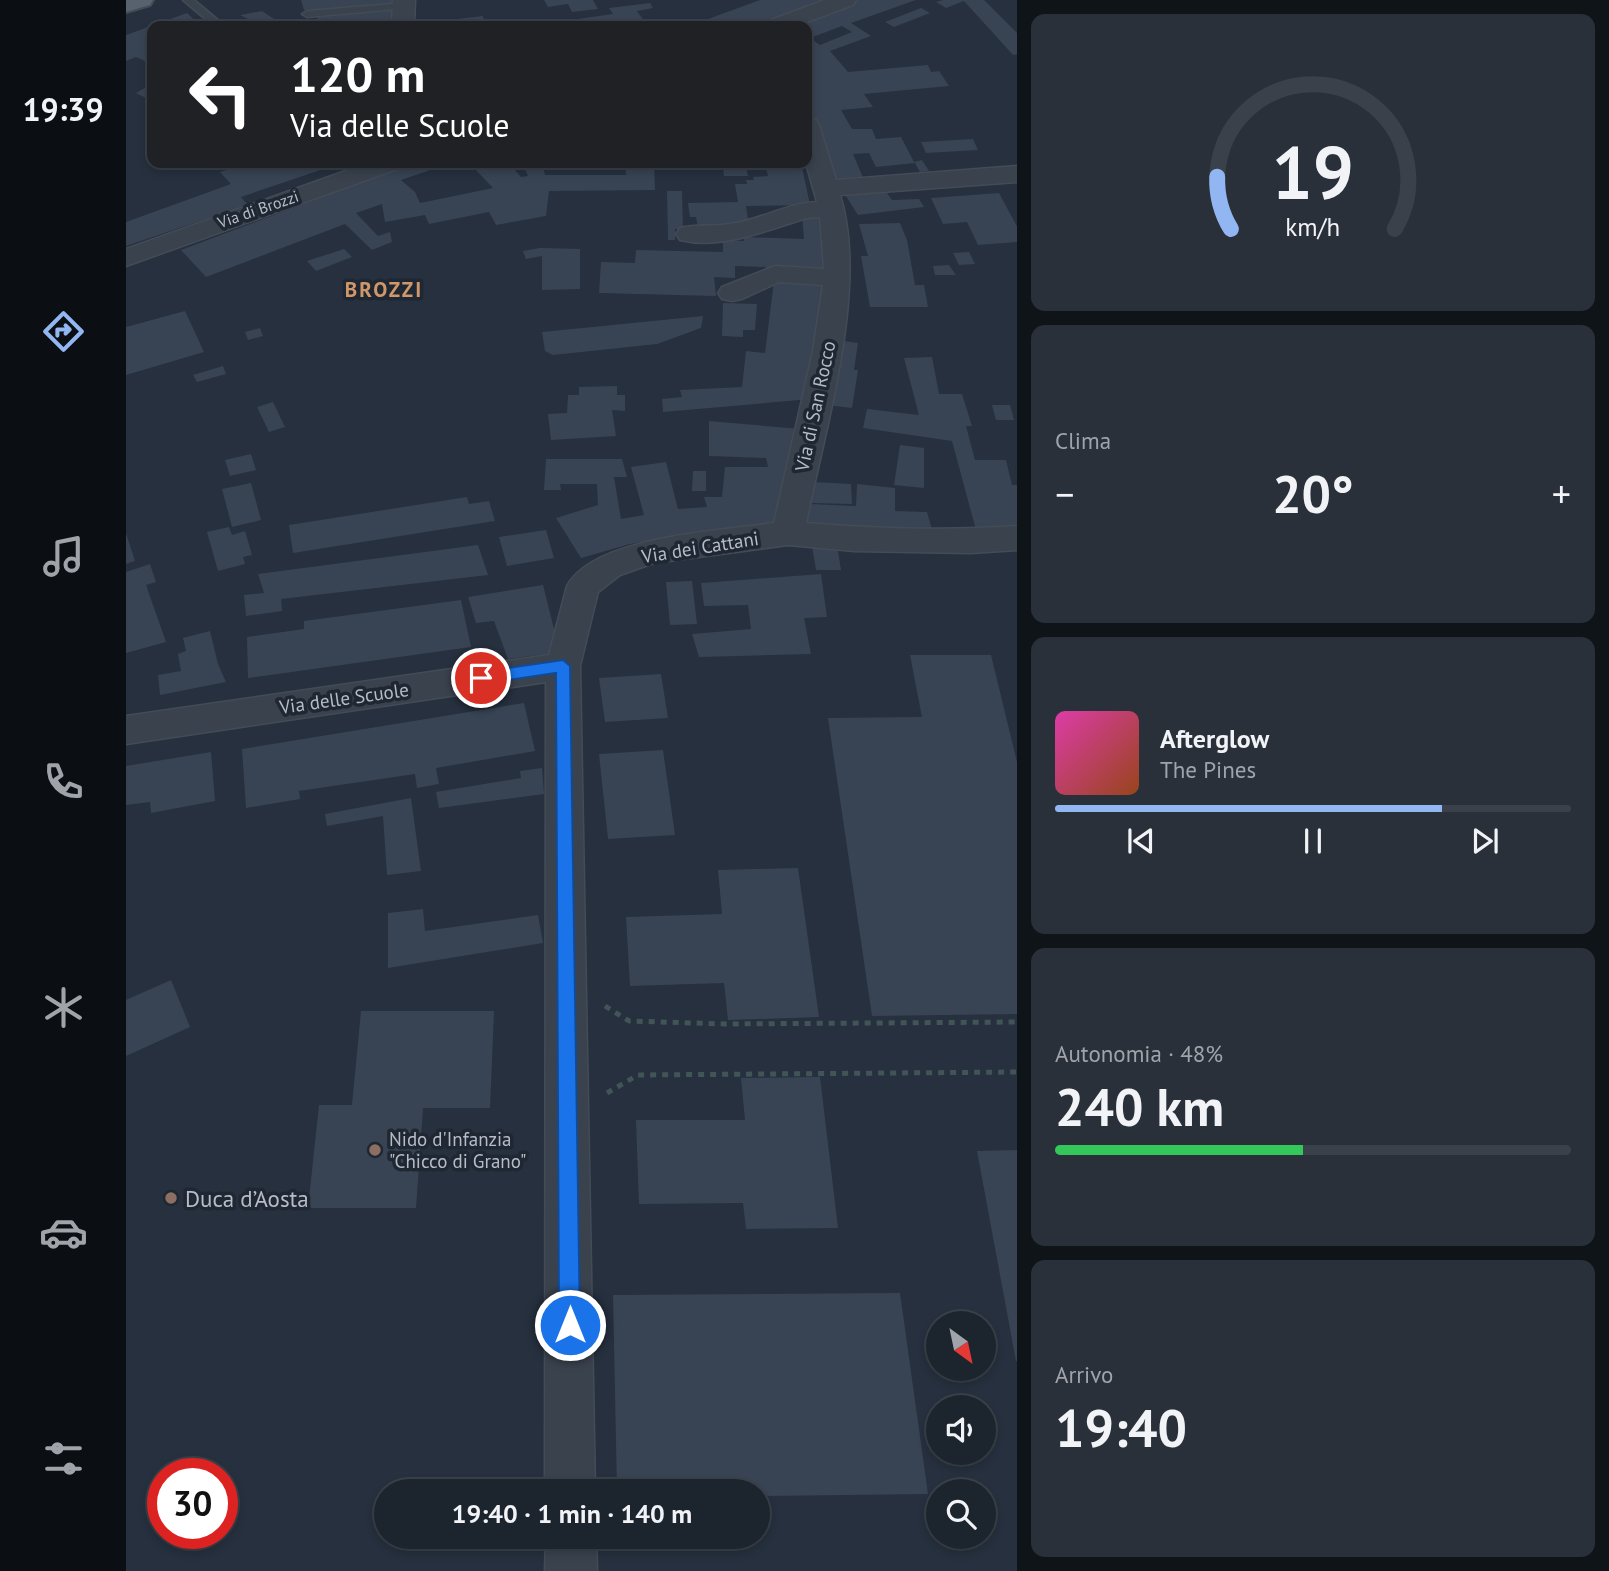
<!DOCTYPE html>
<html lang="it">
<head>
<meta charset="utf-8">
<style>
  body { margin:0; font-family:"PT Sans",sans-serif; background:#29303a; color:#f1f3f6; height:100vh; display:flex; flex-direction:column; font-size:26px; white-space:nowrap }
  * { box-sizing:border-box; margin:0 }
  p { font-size:23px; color:#a0a4aa }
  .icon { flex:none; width:38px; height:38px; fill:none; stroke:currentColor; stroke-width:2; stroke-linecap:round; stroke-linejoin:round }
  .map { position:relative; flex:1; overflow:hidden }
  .details { display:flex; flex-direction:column; gap:14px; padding:14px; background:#0f1419; width:592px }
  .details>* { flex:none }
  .banner { position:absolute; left:21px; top:21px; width:665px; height:147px; border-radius:14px; box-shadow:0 4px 10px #0003,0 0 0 2px #3a414a; background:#202124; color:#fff; overflow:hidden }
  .needle { width:46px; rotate:147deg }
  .buttons { position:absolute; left:800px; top:1311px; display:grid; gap:14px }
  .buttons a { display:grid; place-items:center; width:70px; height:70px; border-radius:50%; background:#1c242e; box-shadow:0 4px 10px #0003,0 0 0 2px #3a414a; font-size:35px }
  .speed { position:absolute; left:21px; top:1458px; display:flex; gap:14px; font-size:35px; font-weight:700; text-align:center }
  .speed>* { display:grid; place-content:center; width:91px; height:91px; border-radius:50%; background:#1c242e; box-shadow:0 4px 10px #0003,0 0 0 2px #3a414a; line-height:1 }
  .speed .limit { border:10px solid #d22; background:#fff; color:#111 }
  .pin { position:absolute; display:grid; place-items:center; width:60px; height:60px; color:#fff; margin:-30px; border:4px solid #fff; border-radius:50%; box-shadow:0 2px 7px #0007 }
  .me { position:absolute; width:77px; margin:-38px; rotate:0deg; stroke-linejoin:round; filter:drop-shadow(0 0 5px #0008) }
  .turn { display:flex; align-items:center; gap:24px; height:147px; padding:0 28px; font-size:32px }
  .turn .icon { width:91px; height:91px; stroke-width:2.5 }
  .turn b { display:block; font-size:49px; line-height:60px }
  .big { font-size:52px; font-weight:700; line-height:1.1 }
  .details .widget { flex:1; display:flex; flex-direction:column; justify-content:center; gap:10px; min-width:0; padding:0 24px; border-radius:14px; background:#29303a }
  .details .dial { align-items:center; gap:0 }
  .dial svg { height:182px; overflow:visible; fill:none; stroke:#3a414a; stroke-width:7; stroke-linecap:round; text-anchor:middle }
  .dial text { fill:#f1f3f6; stroke:none }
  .song { display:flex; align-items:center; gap:21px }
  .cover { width:84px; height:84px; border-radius:10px; background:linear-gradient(135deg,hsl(320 70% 55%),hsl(20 70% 35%)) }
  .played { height:7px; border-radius:4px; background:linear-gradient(90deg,#92b6f2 75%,#3a414a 75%) }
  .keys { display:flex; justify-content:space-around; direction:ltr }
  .heat { display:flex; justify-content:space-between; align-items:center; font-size:38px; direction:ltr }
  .charge { height:10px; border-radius:5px; background:linear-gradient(90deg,#34c759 48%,#3a414a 0) }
  .trip { position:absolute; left:248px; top:1479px; width:396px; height:70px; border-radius:35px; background:#1c242e; box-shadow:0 4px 10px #0003,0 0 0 2px #3a414a; font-weight:700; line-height:70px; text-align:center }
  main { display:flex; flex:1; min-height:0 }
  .dock { display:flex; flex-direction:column; width:126px; justify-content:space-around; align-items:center; background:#0b0e12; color:#a0a4aa }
  .dock .icon { width:49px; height:49px }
  .dock .current { color:#92b6f2 }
  .dock b { font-size:32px; color:#f1f3f6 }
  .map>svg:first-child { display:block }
  .building { fill:#384454; fill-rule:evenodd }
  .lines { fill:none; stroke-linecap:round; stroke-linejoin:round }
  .lane-casing { stroke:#434b57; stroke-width:3 }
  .street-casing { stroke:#434b57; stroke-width:3 }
  .primary-casing { stroke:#434b57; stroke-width:4 }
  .path { stroke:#415557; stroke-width:5; stroke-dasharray:6 6; stroke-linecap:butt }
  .lane { fill:#3a424e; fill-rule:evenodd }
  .street { fill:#3a424e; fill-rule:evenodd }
  .primary { fill:#58616e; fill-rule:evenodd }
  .route { fill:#1a73e8; stroke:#114b97; stroke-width:2 }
  .education-dot { fill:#8d6e63; stroke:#1f2733; stroke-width:2.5 }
  .labels { text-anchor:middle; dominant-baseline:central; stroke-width:7; stroke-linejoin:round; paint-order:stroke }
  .far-street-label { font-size:16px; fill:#b6bdc9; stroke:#1f2733 }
  .street-label { font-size:19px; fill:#b6bdc9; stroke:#1f2733 }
  .poi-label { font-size:19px; fill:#b6bdc9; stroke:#1f2733; text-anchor:start }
  .far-district-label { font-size:21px; font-weight:bold; letter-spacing:2px; fill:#cf976a; stroke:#1f2733 }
  .near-poi-label { font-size:23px; fill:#b6bdc9; stroke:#1f2733; text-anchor:start }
</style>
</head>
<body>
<main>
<nav class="dock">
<b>19:39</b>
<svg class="icon current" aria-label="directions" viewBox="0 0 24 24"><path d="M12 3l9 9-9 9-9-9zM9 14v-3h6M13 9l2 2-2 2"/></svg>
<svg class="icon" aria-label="music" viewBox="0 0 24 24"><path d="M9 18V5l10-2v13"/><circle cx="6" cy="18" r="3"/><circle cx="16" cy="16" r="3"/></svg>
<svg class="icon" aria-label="phone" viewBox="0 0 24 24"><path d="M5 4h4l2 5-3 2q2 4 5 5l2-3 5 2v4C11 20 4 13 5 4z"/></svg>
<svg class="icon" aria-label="climate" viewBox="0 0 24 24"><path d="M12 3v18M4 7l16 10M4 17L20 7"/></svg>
<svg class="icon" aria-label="car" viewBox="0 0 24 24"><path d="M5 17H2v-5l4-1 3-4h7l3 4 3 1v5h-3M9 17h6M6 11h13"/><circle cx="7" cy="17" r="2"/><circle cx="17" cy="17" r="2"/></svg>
<svg class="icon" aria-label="filters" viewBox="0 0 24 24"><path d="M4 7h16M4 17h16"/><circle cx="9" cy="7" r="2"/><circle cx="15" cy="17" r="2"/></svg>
</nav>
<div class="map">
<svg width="892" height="1571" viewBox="0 0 892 1571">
  <rect width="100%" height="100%" fill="#26303e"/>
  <g class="building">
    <path d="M175 0H271V4L178 10Z"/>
    <path d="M418 0H467L472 9 446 12 442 4 422 7Z"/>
    <path d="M634 0H700L635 26H591L582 19Z"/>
    <path d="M732 0H790L725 23 745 36 704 51 722 72 802 65 805 72 813 71 823 86 738 94 747 107 715 110 726 129H746L750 139 775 137 788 162 796 160 803 171 794 172 789 163 750 167 743 153 727 154 738 180 707 182 681 109V26H663ZM716 26 726 32 694 45 684 38Z"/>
    <path d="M817 0H858L892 34V54L887 55 838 1 820 8 810 2Z"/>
    <path d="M524 3 527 8 511 11 520 24 503 26H402L487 14 483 8Z"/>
    <path d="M265 8 270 21 224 26H169L192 22 191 16Z"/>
    <path d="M795 8 804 13 768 27 759 22Z"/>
    <path d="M136 11 159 26H136L114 15Z"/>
    <path d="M61 13 75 26H26V62L23 63 10 57 0 61V35Z"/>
    <path d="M357 16 359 25 314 26 313 21Z"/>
    <path d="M26 84V101L10 93Z"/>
    <path d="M847 139 852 150 800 153 795 142Z"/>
    <path d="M124 163H215L115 197 122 205 0 246V222L105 184 94 172Z"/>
    <path d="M285 163H325L275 180 289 192 294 203 367 188 347 167 351 166 348 163H383L395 177 402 176 396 163 417 166 419 175H500L499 163H528L529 190 423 191 420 216 370 225 363 212 303 224 299 215 259 222 256 204 230 213 252 236 264 232 266 242 246 250 219 224 80 277 55 250Z"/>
    <path d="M597 166H620L622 176H598Z"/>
    <path d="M676 167 684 205 620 206 623 226 572 228 570 217H564L562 203 612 202 609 184H621L620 180H628L627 177 642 176 640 168Z"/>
    <path d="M759 190 766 200 793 199 798 207 732 215 718 193Z"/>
    <path d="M541 191H556L557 229H549V240H542Z"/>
    <path d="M873 193 892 228V242L852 245 841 222 817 224 805 198Z"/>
    <path d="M676 214 702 215 703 270H640V267L609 266V278L588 277 590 296 473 293 475 262 509 263 510 250 597 252V240L618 241V237L678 239Z"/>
    <path d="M774 223 781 240 789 285H798L802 307H744L735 256H742L733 224Z"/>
    <path d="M414 248 454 249V289L416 290V256L400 259 397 251Z"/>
    <path d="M218 249 226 257 190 271 181 261Z"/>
    <path d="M843 252 849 264 833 265 827 253Z"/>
    <path d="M823 265 830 275H809L807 266Z"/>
    <path d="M648 281 699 285 685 399 537 412 536 399 556 397 554 390 616 387 620 351 639 353Z"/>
    <path d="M597 303 631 304 629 330H617V337L596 336Z"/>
    <path d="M59 311 78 352 0 375V327Z"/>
    <path d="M577 316 575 328 531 344 427 355 419 351 416 332Z"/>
    <path d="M134 328 137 336 122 340 119 332Z"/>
    <path d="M710 340 732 343 728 370H732L726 408 700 405Z"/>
    <path d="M806 357 813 394H836L846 426H840L849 460H880L886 485H892V528L850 530 826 441 737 428 741 409 793 415 778 358Z"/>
    <path d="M97 366 100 374 71 382 67 375Z"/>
    <path d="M491 386V395H499V411L486 410 490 436 425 440 422 414 441 413 442 395H453V387Z"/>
    <path d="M147 402 159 427 143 432 131 407Z"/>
    <path d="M866 405H884L888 420H870Z"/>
    <path d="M583 421 674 429 648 524 615 526 504 544 455 558 430 518 472 505 471 484H434L435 490H418L420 459H496L501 477H488L495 519 518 515 505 467 540 462 552 509 581 507 578 497H596L599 467H642L640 458 583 456Z"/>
    <path d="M774 445 798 448V488L768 485Z"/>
    <path d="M125 454 130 470 104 476 99 460Z"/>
    <path d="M567 471H580V491H566Z"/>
    <path d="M686 482 725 484 726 504 685 503Z"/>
    <path d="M125 483 135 520 106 527 96 489Z"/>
    <path d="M731 484 769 488V511L801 512 807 533 681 526 683 504 730 506Z"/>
    <path d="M341 497 343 504 363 501 369 521 167 553 163 525Z"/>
    <path d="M103 527 106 535 119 531 126 555 117 557 119 564 92 571 81 532Z"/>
    <path d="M420 530 428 558 381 566 373 537Z"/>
    <path d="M0 533 9 561 0 564Z"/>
    <path d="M352 545 362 575 155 599 156 611 120 616 118 595 138 593 132 574Z"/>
    <path d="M711 545 715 570H690L686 546Z"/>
    <path d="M24 564 30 582 20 585 40 642 0 653V572Z"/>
    <path d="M695 574 701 617 678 618 685 654 573 657 566 634 625 629 622 605 578 606 575 583Z"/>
    <path d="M566 581 571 624 544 625 540 582Z"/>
    <path d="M417 585 429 633 428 653 382 659 368 621 350 623 342 597Z"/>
    <path d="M335 600 345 647 122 678 121 637 178 629V621Z"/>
    <path d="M84 631 92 664 100 682 34 695 32 675 55 671 52 654 60 651 57 638Z"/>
    <path d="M784 655H865L892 766V1014L746 1016 702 718 796 717Z"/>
    <path d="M535 674 542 718 479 722 473 678Z"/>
    <path d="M398 703 409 751 310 768 313 784 291 788 289 774 173 791 174 799 120 808 116 749Z"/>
    <path d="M537 750 549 835 482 839 473 754Z"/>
    <path d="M85 752 89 801 25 813 24 802 0 805V766Z"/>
    <path d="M416 768 418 794 313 808 310 792 395 778 394 771Z"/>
    <path d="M285 798 295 871 261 875 257 816 201 826 199 814Z"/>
    <path d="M672 868 693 1017 602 1020 598 983 504 986 500 917 596 914 592 870Z"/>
    <path d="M297 909 299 931 412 915 417 943 262 968V913Z"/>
    <path d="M45 980 64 1027 0 1056V1000Z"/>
    <path d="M235 1011H368L364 1108H297L290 1208H182L193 1105H226Z"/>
    <path d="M694 1077 712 1228 620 1229 617 1203 513 1204 510 1120H619L615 1078Z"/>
    <path d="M892 1150V1361H890L851 1151Z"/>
    <path d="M774 1293 802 1494 632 1496V1491H491L487 1295Z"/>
  </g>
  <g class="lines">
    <defs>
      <g id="lane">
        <path d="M57 0H68L99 26H88Z"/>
        <path d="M278 3 282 4V8L181 17 176 14 181 11Z"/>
      </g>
      <g id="street">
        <path d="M267 0H289L288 26H266Z"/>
        <path d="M699 0H730L727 5 670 26H639L642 21Z"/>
        <path d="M681 118 690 120 693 125 710 180 892 166V182L714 195C743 287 699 428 680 523 750 529 821 531 892 526V550L845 553 728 551 662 545 528 563 494 575 472 592 454 666 469 1491H419L420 682 0 744V716L423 655 441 586C468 536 596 531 648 523L687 351 697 285 653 282 616 299 606 301 596 299 592 293 596 287 649 266 698 269 694 217 681 218C641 230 596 250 554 240L550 234 554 228C570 224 587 227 604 224 634 220 661 203 691 202L680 163Z"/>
        <path d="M242 163H277L274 168 0 266V249Z"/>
        <path d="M420 1536H470L471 1571H419Z"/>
      </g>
      <path id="primary" d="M0 0H27L24 5 0 12Z"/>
    </defs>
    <use href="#lane" class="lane-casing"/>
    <use href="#street" class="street-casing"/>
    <use href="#primary" class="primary-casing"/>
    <g class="path">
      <path d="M479 1006 503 1021 599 1024 892 1022"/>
      <path d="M481 1093 512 1075 892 1072"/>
    </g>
    <use href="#lane" class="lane"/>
    <use href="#street" class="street"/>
    <use href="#primary" class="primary"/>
  </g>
  <path class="route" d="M437 660 444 666 454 1325 451 1332 444 1335 436 1332 433 1325 430 673 355 684 348 678 355 672Z"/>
  <g class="education-dot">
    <circle cx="249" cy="1150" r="7"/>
    <circle cx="45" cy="1198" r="7"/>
  </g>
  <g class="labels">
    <g class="far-street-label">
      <text transform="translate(132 209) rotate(-19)">Via di Brozzi</text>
    </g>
    <g class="street-label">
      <text transform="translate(689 406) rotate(-78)">Via di San Rocco</text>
      <text transform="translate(574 547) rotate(-9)">Via dei Cattani</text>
      <text transform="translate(218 698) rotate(-8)">Via delle Scuole</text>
    </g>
    <g class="poi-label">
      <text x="263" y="1139">Nido d'Infanzia<tspan x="263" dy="22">"Chicco di Grano"</tspan></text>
    </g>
    <g class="far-district-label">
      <text x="258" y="289">BROZZI</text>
    </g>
    <g class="near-poi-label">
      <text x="59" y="1198">Duca d’Aosta</text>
    </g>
  </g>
</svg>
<div class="buttons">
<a><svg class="needle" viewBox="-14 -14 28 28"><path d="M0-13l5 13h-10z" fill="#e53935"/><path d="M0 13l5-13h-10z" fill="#a0a4aa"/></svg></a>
<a><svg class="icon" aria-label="sound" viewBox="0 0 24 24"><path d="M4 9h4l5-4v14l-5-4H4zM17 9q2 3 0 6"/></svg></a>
<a><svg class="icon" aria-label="search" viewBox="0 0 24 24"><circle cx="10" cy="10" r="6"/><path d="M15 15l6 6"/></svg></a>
</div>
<div class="speed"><div class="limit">30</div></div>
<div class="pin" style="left:355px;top:678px;background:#d93025"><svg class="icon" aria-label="arrive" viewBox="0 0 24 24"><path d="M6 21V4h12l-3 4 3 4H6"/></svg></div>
<svg class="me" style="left:444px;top:1325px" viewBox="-20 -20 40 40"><circle r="17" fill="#1a73e8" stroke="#fff" stroke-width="3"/><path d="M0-11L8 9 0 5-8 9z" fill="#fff"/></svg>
<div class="trip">19:40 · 1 min · 140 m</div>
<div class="banner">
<div class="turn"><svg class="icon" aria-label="left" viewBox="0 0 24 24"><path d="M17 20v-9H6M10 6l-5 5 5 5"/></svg><div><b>120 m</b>Via delle Scuole</div></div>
</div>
</div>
<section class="details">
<div class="widget dial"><svg viewBox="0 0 100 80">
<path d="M14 69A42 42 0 1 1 86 69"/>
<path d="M14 69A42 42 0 0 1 8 46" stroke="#92b6f2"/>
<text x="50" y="56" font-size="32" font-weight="700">19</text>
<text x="50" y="72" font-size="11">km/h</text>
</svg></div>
<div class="widget"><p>Clima</p>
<div class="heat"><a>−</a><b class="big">20°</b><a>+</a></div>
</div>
<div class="widget">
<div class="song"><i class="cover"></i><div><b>Afterglow</b><p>The Pines</p></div></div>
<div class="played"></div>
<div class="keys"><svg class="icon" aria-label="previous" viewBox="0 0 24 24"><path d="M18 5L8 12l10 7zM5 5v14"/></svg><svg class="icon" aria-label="pause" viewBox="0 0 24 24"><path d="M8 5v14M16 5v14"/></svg><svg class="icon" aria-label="next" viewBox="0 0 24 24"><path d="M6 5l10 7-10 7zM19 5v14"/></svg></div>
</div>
<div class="widget"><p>Autonomia · 48%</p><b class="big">240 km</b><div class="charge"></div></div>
<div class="widget"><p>Arrivo</p><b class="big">19:40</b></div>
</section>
</main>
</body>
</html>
